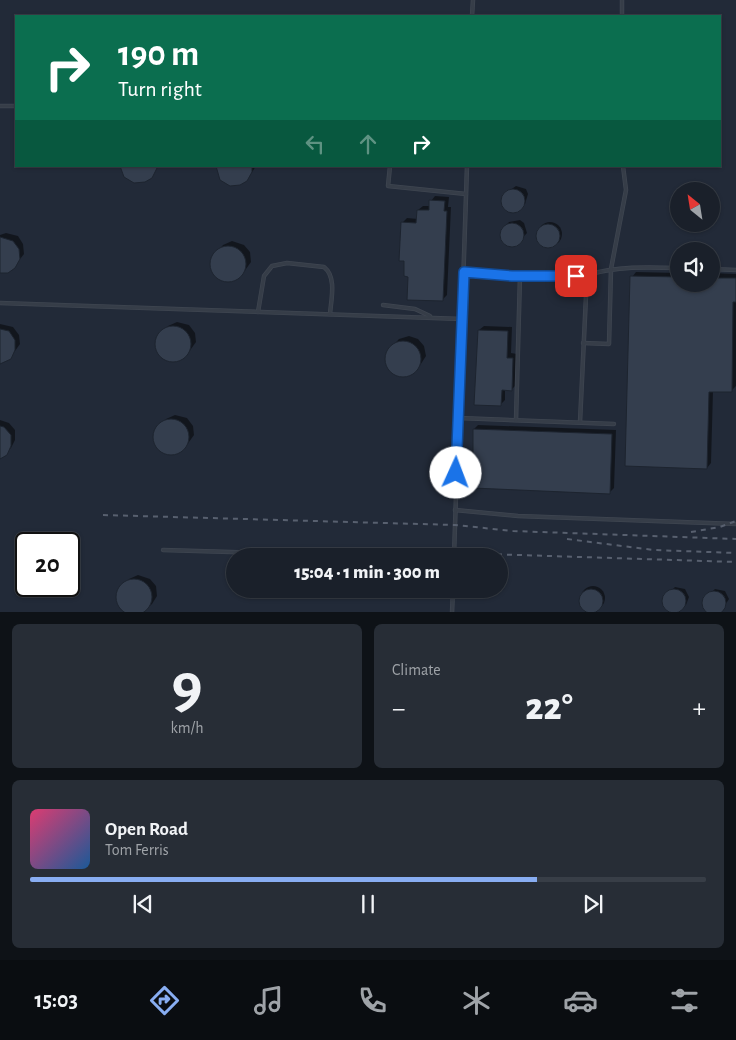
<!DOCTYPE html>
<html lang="en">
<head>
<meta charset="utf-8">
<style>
  body { margin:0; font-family:"Alegreya Sans",sans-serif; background:#272d36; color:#f1f3f6; height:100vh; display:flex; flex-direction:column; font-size:19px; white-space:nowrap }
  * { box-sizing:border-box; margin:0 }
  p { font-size:16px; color:#9fa3a8 }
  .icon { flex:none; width:28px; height:28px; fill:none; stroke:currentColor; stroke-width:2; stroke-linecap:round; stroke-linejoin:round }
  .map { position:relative; height:612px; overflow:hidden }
  .side { display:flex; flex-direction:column; gap:12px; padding:12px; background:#0e1217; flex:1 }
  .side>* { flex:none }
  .hud { position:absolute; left:15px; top:15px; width:706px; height:152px; border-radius:0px; box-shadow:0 1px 4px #0004,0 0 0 1px #383e47; background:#0b6e4f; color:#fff; overflow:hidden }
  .needle { width:32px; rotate:330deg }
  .tools { position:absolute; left:670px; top:182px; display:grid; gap:10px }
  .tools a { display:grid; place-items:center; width:50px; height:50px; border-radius:50%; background:#1a202a; box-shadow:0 1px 4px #0004,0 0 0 1px #383e47; font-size:25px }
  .speed { position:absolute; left:15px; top:532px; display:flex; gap:10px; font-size:25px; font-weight:700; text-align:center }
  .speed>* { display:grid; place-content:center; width:65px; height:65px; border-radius:50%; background:#1a202a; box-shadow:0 1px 4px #0004,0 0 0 1px #383e47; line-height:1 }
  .speed .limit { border:2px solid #111; border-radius:8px; background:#fff; color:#111 }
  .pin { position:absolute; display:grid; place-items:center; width:42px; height:42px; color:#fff; margin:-21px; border-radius:10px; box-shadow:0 2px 8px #0006 }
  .me { position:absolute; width:55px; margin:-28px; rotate:2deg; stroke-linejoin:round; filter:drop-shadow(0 0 4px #0008) }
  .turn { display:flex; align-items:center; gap:18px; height:105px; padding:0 20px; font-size:22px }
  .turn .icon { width:65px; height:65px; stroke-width:2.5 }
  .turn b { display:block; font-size:35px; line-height:42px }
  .lanes { display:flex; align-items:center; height:48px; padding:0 20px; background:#0003; justify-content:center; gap:25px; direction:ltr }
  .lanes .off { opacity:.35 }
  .big { font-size:38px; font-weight:800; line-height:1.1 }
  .side .tile { flex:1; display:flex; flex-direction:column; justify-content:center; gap:8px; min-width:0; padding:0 18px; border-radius:8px; background:#272d36 }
  .side .dial { align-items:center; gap:0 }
  .dial b { font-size:65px; line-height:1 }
  .song { display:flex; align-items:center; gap:15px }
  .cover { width:60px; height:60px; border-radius:8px; background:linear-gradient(135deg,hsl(340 70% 55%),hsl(210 70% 35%)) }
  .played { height:5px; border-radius:2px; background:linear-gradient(90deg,#88adf2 75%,#383e47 75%) }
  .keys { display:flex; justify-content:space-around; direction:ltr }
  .heat { display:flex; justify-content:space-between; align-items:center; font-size:28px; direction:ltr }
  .side .tiles { flex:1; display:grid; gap:12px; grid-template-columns:1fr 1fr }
  .tile:last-child { grid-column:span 2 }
  .trip { position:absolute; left:226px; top:548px; width:282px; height:50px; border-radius:25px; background:#1a202a; box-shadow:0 1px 4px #0004,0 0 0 1px #383e47; font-weight:800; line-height:50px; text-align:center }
  .tabs { display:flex; height:80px; justify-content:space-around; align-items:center; background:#0a0d11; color:#9fa3a8 }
  .tabs .icon { width:35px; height:35px }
  .tabs .selected { color:#88adf2 }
  .tabs b { font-size:22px; color:#f1f3f6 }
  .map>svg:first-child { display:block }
  .shadow { fill:#0007 }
  .building { fill:#343e4e; stroke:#1d242f }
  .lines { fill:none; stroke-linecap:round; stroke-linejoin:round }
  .service-casing { stroke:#3f4651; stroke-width:4.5 }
  .service { stroke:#363d48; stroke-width:3 }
  .rail { stroke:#58606f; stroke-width:2; stroke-dasharray:5 5; stroke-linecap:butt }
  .route-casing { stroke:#114b97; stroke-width:12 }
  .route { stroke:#1a73e8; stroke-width:9 }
</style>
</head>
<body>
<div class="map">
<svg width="736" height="613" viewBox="0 0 736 613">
  <rect width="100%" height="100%" fill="#222a38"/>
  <g class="shadow">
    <path d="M217 166H256L247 180 221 179Z"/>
    <path d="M516 186 526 189 528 194 525 204 517 211 512 212 503 206V195Z"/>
    <path d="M435 196 449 197 448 207H451L447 295 442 300 402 223 407 218 418 219V210L423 206H430L431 201Z"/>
    <path d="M520 220 524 223 527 233 516 245 510 246 502 240V230L509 222Z"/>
    <circle cx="550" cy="234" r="12"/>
    <path d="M6 233 18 236 23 244 24 254 14 267 0 272V235Z"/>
    <path d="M232 241 244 245 250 252 251 262 241 276 234 280H224L215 275 211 266 212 259 223 245Z"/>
    <path d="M636 272 679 273V284H711V273L736 274V386L731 391H713L711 463 707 468 632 277Z"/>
    <path d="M177 322 189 325 195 333 196 342 186 356 179 360 169 361 160 355 156 347 157 339 168 326Z"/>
    <path d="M0 324 13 327 19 335 20 344 10 358 0 362Z"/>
    <path d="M484 326 512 327 511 353 517 354 516 385 511 390 505 389V400L500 405 479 330Z"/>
    <path d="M409 336 418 339 424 346 426 356 417 370 408 375H398L390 370 386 361 388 351 399 339Z"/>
    <path d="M175 415 187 418 193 426 194 435 184 449 177 453 167 454 158 448 154 440 155 432 166 419Z"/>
    <path d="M0 420 9 423 15 430V440L11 448 0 457Z"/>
    <path d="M478 425 616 430 614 488 609 493 474 429Z"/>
    <path d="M138 575 150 579 156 586 157 596 152 604 142 613H127L121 608 117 600 118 593 129 579Z"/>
    <circle cx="593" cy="598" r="12"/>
    <path d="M675 587 685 589 689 597 686 605 676 612 668 611 664 604V597Z"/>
    <path d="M715 589 725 591 729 599 722 610 708 612 704 606V599Z"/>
  </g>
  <g class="building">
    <path d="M120 166H158L152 178 145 182 134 183 124 177Z"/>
    <path d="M216 166H252V172L247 181 240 185 230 186 220 180Z"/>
    <circle cx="513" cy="201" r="12"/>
    <path d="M429 200 445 201 444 211H447L443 301 407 300 408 277 404 276V261H399L401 222 416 223 417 210H429Z"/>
    <circle cx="512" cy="235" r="12"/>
    <circle cx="548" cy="236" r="12"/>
    <path d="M0 237 13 241 19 249 20 259 15 268 8 273H0Z"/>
    <circle cx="228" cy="264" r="18"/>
    <path d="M630 276 679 277V284H711V278H736V302H733L732 392H709L707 469 625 466Z"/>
    <circle cx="173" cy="344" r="18"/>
    <path d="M0 329 9 331 15 340V350L11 359 0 364Z"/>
    <path d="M478 330 508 331 507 358H513L512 391 502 390 501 406 474 405Z"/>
    <circle cx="403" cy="359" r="18"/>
    <circle cx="171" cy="437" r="18"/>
    <path d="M0 426 4 427 11 435V446L7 455 0 459Z"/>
    <path d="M473 429 612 434 610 494 473 488Z"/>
    <circle cx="134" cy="597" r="18"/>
    <circle cx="591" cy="601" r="12"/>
    <circle cx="674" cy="601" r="12"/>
    <circle cx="714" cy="603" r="12"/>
  </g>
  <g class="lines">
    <defs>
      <g id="service">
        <path d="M472 16 473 0"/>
        <path d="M622 16V0"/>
        <path d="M0 106H16"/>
        <path d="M390 166 388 186 466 194"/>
        <path d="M711 269 736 270"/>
        <path d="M464 272 512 276 587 275 580 422"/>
        <path d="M587 275C617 266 647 267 679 268"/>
        <path d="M0 303 462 319"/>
        <path d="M383 305 415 309 430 316"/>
        <path d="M258 312 264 276 272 266 287 263 324 267C337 277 331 300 330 314"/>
        <path d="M583 343 609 344 611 269 626 190 623 166"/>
        <path d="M459 418 614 424"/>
        <path d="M516 420 520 276"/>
        <path d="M455 510 518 516 736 524"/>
        <path d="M163 550 358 556"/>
        <path d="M454 556 467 166"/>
        <path d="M452 613 453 589"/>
      </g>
    </defs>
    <use href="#service" class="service-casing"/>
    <use href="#service" class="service"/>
    <g class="rail">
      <path d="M103 515 455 525 513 531 736 539"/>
      <path d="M691 532 720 527 736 521"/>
      <path d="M567 539 654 550 736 553"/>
      <path d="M487 554 736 562"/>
    </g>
  </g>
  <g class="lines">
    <defs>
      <path id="route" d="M456 473 464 272 512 276H576"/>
    </defs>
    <use href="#route" class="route-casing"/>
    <use href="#route" class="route"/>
  </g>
</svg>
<div class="tools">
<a><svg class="needle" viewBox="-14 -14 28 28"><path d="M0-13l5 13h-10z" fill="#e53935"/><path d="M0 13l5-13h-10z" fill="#9fa3a8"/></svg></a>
<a><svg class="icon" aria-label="sound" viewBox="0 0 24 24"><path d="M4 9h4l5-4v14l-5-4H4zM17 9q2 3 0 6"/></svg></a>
</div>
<div class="speed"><div class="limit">20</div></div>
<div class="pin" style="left:576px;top:276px;background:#d93025"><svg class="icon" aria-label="arrive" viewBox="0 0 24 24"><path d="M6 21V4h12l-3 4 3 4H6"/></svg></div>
<svg class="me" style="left:456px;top:473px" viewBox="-20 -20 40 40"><circle r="19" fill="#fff"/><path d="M0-13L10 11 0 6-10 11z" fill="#1a73e8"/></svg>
<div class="trip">15:04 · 1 min · 300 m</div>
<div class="hud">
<div class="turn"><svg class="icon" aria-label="right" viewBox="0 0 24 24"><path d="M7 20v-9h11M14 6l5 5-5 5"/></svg><div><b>190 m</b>Turn right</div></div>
<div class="lanes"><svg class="icon off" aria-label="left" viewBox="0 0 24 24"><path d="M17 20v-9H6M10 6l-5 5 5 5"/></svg><svg class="icon off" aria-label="ahead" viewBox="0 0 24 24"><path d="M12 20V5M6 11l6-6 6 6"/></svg><svg class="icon" aria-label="right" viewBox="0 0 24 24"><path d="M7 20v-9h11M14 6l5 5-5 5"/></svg></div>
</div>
</div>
<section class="side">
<div class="tiles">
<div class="tile dial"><b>9</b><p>km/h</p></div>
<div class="tile"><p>Climate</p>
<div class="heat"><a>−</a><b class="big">22°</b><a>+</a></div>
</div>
<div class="tile">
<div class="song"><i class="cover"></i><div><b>Open Road</b><p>Tom Ferris</p></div></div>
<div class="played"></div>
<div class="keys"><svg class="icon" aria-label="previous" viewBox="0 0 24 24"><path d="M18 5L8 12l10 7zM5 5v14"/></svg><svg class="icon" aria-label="pause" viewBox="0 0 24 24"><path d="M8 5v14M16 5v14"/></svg><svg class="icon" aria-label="next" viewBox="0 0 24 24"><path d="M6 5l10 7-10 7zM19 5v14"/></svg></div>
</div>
</div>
</section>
<nav class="tabs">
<b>15:03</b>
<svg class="icon selected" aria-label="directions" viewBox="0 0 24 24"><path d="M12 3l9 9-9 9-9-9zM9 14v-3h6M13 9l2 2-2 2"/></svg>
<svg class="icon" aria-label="music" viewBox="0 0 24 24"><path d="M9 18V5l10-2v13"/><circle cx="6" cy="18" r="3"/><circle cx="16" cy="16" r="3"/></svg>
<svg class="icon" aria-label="phone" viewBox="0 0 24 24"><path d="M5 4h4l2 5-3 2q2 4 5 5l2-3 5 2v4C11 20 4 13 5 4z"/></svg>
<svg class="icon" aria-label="climate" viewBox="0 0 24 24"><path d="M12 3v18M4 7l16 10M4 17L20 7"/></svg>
<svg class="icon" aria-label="car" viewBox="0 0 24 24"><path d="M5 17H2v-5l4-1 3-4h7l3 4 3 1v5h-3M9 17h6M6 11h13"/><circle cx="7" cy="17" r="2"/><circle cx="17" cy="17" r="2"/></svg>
<svg class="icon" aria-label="filters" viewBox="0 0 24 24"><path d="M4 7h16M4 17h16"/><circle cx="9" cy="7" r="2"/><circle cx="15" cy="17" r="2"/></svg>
</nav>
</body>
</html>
